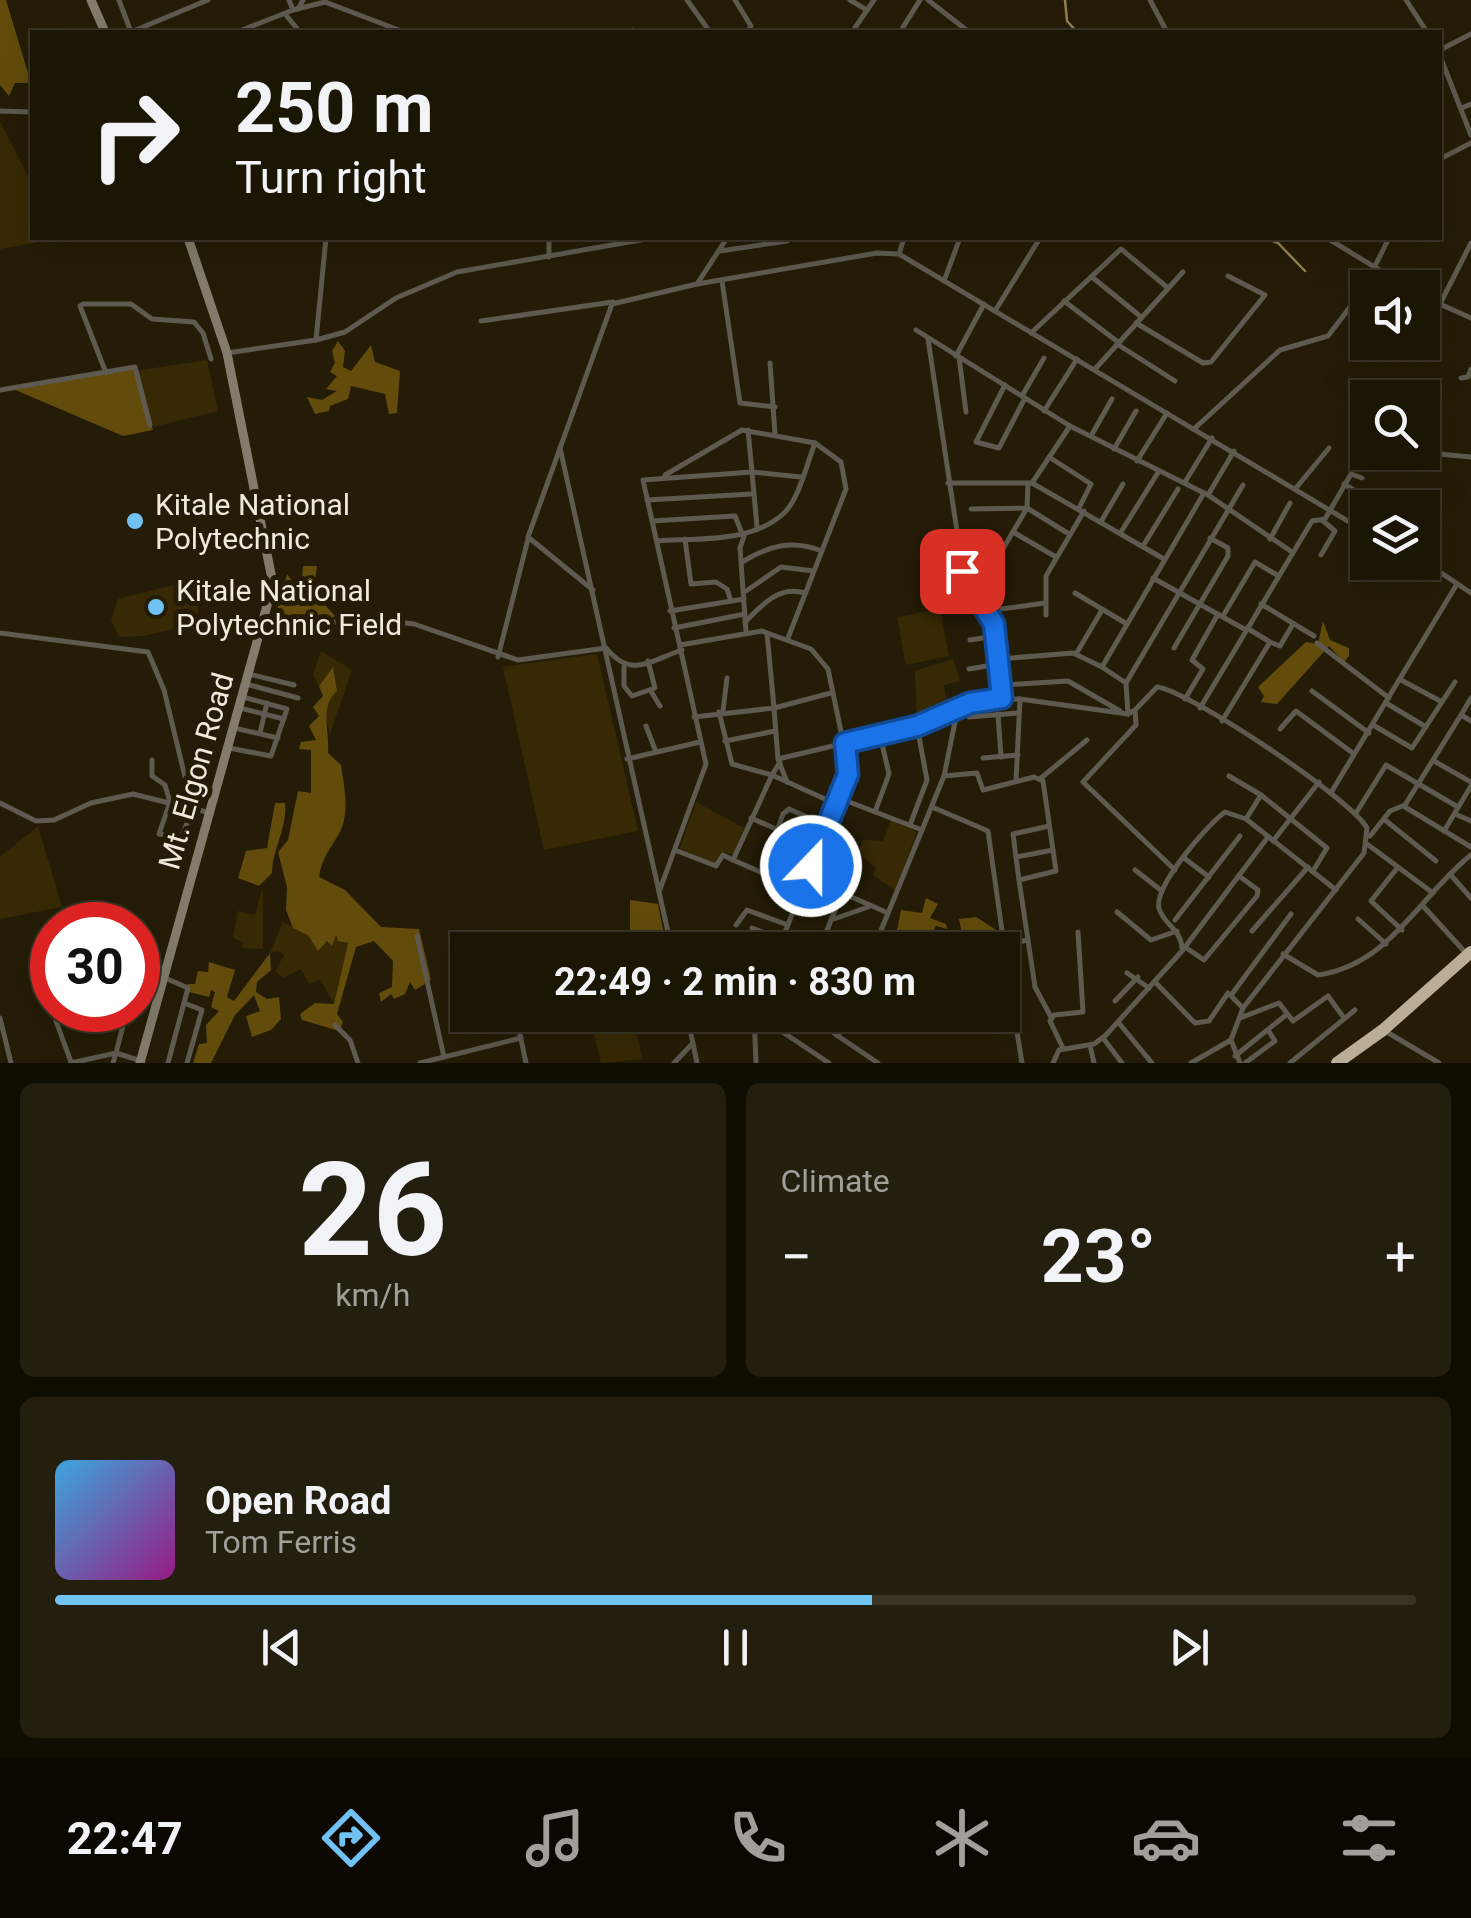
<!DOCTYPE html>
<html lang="en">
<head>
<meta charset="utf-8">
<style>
  body { margin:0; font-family:Roboto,sans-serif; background:#241e0e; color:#f1f3f6; height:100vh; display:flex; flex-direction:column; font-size:38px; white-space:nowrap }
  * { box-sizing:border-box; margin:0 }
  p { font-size:32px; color:#a09f9a }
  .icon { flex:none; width:55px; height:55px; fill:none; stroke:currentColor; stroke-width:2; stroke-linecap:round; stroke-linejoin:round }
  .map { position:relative; height:1063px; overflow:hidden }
  .panel { display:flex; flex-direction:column; gap:20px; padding:20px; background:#0f0c02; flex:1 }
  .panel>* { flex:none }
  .hud { position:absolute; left:30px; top:30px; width:1412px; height:210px; border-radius:0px; box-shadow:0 10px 40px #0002,0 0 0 2px #393426; background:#1b1504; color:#f1f3f6; overflow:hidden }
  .buttons { position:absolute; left:1350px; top:270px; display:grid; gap:20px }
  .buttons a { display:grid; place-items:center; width:90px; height:90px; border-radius:0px; background:#1b1504; box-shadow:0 10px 40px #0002,0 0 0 2px #393426; font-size:50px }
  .speed { position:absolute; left:30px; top:902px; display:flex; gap:20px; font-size:50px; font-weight:700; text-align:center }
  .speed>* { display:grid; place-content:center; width:130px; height:130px; border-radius:50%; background:#1b1504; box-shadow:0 10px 40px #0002,0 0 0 2px #393426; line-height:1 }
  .speed .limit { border:15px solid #d22; background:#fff; color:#111 }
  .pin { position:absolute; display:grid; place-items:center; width:85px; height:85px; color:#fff; margin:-42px; border-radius:20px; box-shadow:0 5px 15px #0006 }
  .me { position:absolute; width:110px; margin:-55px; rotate:22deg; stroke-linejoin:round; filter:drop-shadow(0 0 8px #0008) }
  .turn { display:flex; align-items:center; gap:35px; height:210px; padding:0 40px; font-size:45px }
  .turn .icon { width:130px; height:130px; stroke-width:2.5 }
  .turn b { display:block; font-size:70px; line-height:85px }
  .big { font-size:75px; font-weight:700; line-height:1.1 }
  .panel .card { flex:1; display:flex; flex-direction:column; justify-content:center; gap:15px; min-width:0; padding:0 35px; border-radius:15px; background:#241e0e }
  .panel .dial { align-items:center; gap:0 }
  .dial b { font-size:130px; line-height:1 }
  .song { display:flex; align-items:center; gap:30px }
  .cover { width:120px; height:120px; border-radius:15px; background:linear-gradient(135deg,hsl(200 70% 55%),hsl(310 70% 35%)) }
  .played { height:10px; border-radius:5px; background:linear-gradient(90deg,#70c2f4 60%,#393426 60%) }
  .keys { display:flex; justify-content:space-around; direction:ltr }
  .heat { display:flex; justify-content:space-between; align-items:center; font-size:55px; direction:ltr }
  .panel .tiles { flex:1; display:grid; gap:20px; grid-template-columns:1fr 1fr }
  .card:last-child { grid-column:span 2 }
  .trip { position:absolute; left:450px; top:932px; width:570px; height:100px; border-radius:0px; background:#1b1504; box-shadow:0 10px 40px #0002,0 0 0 2px #393426; font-weight:700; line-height:100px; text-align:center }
  .tab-bar { display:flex; height:160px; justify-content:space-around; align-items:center; background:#0b0802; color:#a09f9a }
  .tab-bar .icon { width:70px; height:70px }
  .tab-bar .active { color:#70c2f4 }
  .tab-bar b { font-size:45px; color:#f1f3f6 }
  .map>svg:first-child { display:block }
  .green { fill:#372903 }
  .forest { fill:#624b0b }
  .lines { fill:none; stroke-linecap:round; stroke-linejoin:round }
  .stream { stroke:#938253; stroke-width:2.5 }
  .street { stroke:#5e5a4f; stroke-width:5 }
  .secondary { stroke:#837c6c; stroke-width:9 }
  .highway { stroke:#baaf96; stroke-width:12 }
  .route-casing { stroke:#114b97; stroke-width:25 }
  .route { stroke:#1a73e8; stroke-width:18 }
  .poi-dot { fill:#70c2f4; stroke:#241c06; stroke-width:4 }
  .labels { text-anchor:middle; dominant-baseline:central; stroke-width:10; stroke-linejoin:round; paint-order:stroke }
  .poi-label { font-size:30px; fill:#f0eadd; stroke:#241c06; text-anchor:start }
  .street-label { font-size:30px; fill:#f0eadd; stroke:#241c06 }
</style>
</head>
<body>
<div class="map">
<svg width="1471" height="1063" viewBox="0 0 1471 1063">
  <rect width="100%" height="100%" fill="#241c06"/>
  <g class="green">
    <path d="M0 121 32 184V238L52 240 0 249Z"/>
    <path d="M207 360 218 411 153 427 135 371Z"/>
    <path d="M174 585 192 589C198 603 203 612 191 625L144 636 119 637 111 620 118 599Z"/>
    <path d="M940 609 949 656 906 665 897 617Z"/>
    <path d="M321 651 352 670 330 734 325 713 333 669 319 686 313 675Z"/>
    <path d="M597 654 638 831 544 850 503 667Z"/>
    <path d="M953 659 960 681 944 685 947 707 917 720 915 671Z"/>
    <path d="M696 802 744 828 733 855 724 852 715 865 680 848Z"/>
    <path d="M891 820 917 832 895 890 873 875 876 868 857 852 864 840 883 841Z"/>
    <path d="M38 826 62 907 0 919V857Z"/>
    <path d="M263 887V949L242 948 244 942 233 938 238 911 255 915Z"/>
    <path d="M283 922 332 945 336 932 348 942 334 1004 320 979 309 984 301 969 283 978 275 971 284 955 279 951 270 953Z"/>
    <path d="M589 1015H633L642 1059 601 1063Z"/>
  </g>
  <g class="forest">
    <path d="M0 0H6L31 83H15L9 96 0 85Z"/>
    <path d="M338 341 345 351 343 367 351 371 371 345 375 362 400 371 397 413 389 414 385 394 351 386 348 399 330 406 329 411 315 414 307 397 322 400 337 391 326 389 337 376 330 372 335 363 332 351Z"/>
    <path d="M134 369 153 430 123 436 13 389Z"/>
    <path d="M303 566H317L313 595 306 594 304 604 327 598 326 606 335 616 324 623 276 613 287 574 293 582 292 594 301 595Z"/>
    <path d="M1323 621 1330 640 1349 648V656L1344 662 1329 646 1277 704 1261 702 1264 696 1258 687 1306 642 1318 644Z"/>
    <path d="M333 667 337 691C319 707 330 731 328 753L341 765C344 786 350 811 340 832 331 848 322 857 319 877L345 890 381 927 419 929 431 980 415 990 410 982 405 994 394 999 391 994 381 1002 379 993 392 987 393 961 374 941 356 947 337 1014 343 1022 339 1031 302 1020 300 1014 315 1003 334 1004 348 943 338 941 336 935 332 946 327 941 318 951 308 935 293 928 286 910 287 887 278 852 288 840 298 791 311 793V750L299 749 301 742 316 740 309 726 319 716 313 707 323 696 319 686Z"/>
    <path d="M275 803H285C288 827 272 849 272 873L259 886 238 878 246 851 267 848Z"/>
    <path d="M926 898 938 904 930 918 946 924 947 929 936 926 932 933 939 942 922 950H893L901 910 922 913Z"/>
    <path d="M630 900 658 904 667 950H653L651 938 630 933Z"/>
    <path d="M976 917 1001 933 1002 945 953 950 963 937 959 919Z"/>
    <path d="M270 953 271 970 257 982 256 992 267 999 279 997 281 1019 271 1030 252 1037 246 1016 260 1011 254 995 235 1015 211 1063H193L199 1044 207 1043 206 1025 219 1011 211 1007 215 992 211 990 209 997 189 992 187 984H195L198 971 208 972 209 962 235 970 227 997 234 1001Z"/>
  </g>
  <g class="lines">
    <g class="stream">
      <path d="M1065 0 1067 21 1077 32"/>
      <path d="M1242 238H1259"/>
      <path d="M1265 238 1278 243 1305 271"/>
    </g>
    <g class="street">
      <path d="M119 0 131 32"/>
      <path d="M289 0 293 10"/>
      <path d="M687 0 710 32"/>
      <path d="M735 0 751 26 747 32"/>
      <path d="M850 0 867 10"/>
      <path d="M928 0 969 32"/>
      <path d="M1150 0 1167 32"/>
      <path d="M1406 0 1427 32"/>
      <path d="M298 9 303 0"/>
      <path d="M285 14 300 32"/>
      <path d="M633 30 638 32"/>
      <path d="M131 32 208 0"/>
      <path d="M237 32 293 10 325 2 404 32"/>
      <path d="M852 32 874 0"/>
      <path d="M900 32 920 0"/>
      <path d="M1440 50 1471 34"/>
      <path d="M1440 56 1471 135"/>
      <path d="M1462 108 1471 104"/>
      <path d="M0 111 32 112"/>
      <path d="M1440 159 1471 143"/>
      <path d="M326 238 316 340 345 332 396 298 457 272 652 238"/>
      <path d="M549 238V257"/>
      <path d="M1327 238 1409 288"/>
      <path d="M720 251 787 241"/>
      <path d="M899 254 904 238"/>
      <path d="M1092 277 1140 316"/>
      <path d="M722 281 740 403 775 407"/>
      <path d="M944 281 960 238"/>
      <path d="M697 284 727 238"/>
      <path d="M1422 296 1471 318"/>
      <path d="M1064 301 1118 342"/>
      <path d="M1439 306 1471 243"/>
      <path d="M995 311 1040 238"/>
      <path d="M481 321 613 302"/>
      <path d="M1136 323 1203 363 1211 362 1265 295 1228 276"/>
      <path d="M916 330 1070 426 1208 495 1292 552"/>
      <path d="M1031 333 1121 249 1168 288"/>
      <path d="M928 339 963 571 994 624 1003 698"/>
      <path d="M1117 344 1175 381"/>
      <path d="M227 353 316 340"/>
      <path d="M956 356 984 304"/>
      <path d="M959 357 966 412"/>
      <path d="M770 363 775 434"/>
      <path d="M1095 369 1183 272"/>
      <path d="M106 373 80 306 83 304H131L152 319 194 322 203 333 211 359"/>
      <path d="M1461 378 1468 377 1471 369"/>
      <path d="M1005 385 976 442 999 448 1025 398"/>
      <path d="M0 390 135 367 150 425"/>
      <path d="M1022 396 1044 358"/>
      <path d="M1044 411 1077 359"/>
      <path d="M1194 429 1280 350 1328 336 1363 290 1389 238"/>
      <path d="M748 430 752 472 801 477"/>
      <path d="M1091 436 1112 399"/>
      <path d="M560 448 672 950"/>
      <path d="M1114 449 1136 411"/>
      <path d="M1418 452 1471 457"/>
      <path d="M1049 457 1091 484 1079 508"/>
      <path d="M1137 461 1167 413"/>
      <path d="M665 475 742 430 815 443 841 462 846 489 788 638"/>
      <path d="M1185 482 1212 438"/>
      <path d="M948 483H1032L1164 559"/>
      <path d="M1032 483 1070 426"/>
      <path d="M1344 484 1383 508"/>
      <path d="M1296 488 1329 448"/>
      <path d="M1208 495 1234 451"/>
      <path d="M647 500 752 494"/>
      <path d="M971 509 1027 508 1028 483"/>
      <path d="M1102 520 1123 484"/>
      <path d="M652 521 735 516 743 536"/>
      <path d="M1013 532 1056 557"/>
      <path d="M1121 532 1159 471"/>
      <path d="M744 536 740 548 746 632"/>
      <path d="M685 539 691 584 716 582 727 589 731 601"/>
      <path d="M1270 539 1290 503"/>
      <path d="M657 541C698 538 751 543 783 514 799 500 807 463 815 443"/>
      <path d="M1143 546 1178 489"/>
      <path d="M1321 555 1335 531 1322 520"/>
      <path d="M1422 560 1471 593"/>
      <path d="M742 562C769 546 791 539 822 551"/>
      <path d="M1153 578 1246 630"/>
      <path d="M593 590 528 537 612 304 697 284 877 253 899 254 1368 533"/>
      <path d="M746 591 781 567 814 571"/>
      <path d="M1075 593 1127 624"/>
      <path d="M975 596 1027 508 1069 534"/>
      <path d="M1261 604 1314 636"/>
      <path d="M670 611 744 599"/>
      <path d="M964 611 984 608"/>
      <path d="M986 611 1045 603"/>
      <path d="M1046 615V576L1084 511"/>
      <path d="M1223 616 1255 562 1277 575"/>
      <path d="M327 621 379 629 398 622 414 624 518 660 606 648C631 679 649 661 682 650"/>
      <path d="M745 622C762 605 779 585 805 593"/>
      <path d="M674 628 745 614"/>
      <path d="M0 633 148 652 164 690 193 810 181 837 159 834 170 802"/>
      <path d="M970 640 995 636"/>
      <path d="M1270 642 1280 646 1293 624"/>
      <path d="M1317 643 1389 698"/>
      <path d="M680 645 762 631 811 649 828 669 849 770 778 950"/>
      <path d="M1174 648 1228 556V548L1210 538"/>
      <path d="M1076 654 1102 610"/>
      <path d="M498 657 528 539"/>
      <path d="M999 659 1073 653 1102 667 1204 493"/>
      <path d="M624 667V686L632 696 655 688 648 661"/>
      <path d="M1102 667 1126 683 1128 714"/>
      <path d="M969 669 999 664"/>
      <path d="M249 674 294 685"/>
      <path d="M1401 680 1442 702"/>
      <path d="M1126 683 1243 485"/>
      <path d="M246 684 298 698"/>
      <path d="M1002 685 1068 681 1120 711"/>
      <path d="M1312 691 1369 733"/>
      <path d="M652 693 660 706"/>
      <path d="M1185 699 1203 669 1192 660 1218 614"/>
      <path d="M1386 703 1426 727"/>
      <path d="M240 708 284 719"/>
      <path d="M1200 708 1312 521 1325 519 1351 474 1362 478"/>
      <path d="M723 711 727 678"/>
      <path d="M719 712 732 764 772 775 780 762"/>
      <path d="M998 714 1001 757"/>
      <path d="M1461 715 1471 698"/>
      <path d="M694 717 774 708 767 633"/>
      <path d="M969 717 1019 713"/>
      <path d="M1222 721 1270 642 1247 628"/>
      <path d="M1373 725 1412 748 1455 682"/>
      <path d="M646 726 656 752"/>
      <path d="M234 728 278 738"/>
      <path d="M1280 729 1296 711 1354 754"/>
      <path d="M260 733 267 703"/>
      <path d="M725 741 775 731"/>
      <path d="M229 748 271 756 287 709 243 697"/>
      <path d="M983 758 1018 755"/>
      <path d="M627 759 700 742"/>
      <path d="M778 759 917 726 988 700 1020 699 1128 714 1135 710"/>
      <path d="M152 760V776L165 785 170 802 210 813"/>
      <path d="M1434 761 1471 782"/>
      <path d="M944 776 977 773 983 790 1034 777 1043 781 1056 871 1019 880 1013 834 1049 826"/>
      <path d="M1229 776 1261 795"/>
      <path d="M1041 778 1087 740"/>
      <path d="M1016 781 1020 699"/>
      <path d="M787 782 778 759 774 708 831 693"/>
      <path d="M1332 791 1457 584"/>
      <path d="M839 798 922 830"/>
      <path d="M0 803 36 821 54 820 91 803 133 794 169 803"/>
      <path d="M932 807 988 831 1004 945 1028 940"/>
      <path d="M1405 807 1471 847"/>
      <path d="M875 812 889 774 880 735"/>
      <path d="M1356 813 1386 765 1458 807"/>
      <path d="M1455 814 1471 821"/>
      <path d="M751 818 776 829"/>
      <path d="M1246 819 1261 795 1327 848 1313 871"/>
      <path d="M1385 820 1436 861"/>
      <path d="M910 825 927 780 917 726"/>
      <path d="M1444 831 1471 786"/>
      <path d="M1370 836 1390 811 1405 805 1461 715 1471 721"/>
      <path d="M1273 841 1319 782"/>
      <path d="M1367 844 1433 893"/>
      <path d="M675 850 716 866 723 855 733 860"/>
      <path d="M1016 857 1053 850"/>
      <path d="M1184 858 1209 877"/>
      <path d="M811 866 770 851 783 814 789 809 827 826"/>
      <path d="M1398 867 1371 901 1402 930"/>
      <path d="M1135 870 1162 891"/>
      <path d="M1175 870 1083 782 1136 725 1135 710 1157 687C1190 691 1351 799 1367 828L1364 853 1243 1008 1231 1040 1240 1063"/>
      <path d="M1450 874 1471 898"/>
      <path d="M808 878 888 913"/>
      <path d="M1019 880 1035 987 1051 1017"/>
      <path d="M802 890 733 860 772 775 836 804"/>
      <path d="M659 892 706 764 643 480 752 472 757 527"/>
      <path d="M1423 906 1465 952"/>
      <path d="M1117 912 1151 940 1177 931"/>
      <path d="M1358 919 1386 944"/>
      <path d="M831 920 868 907"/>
      <path d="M1175 920 1240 836"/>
      <path d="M736 925 747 910 788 925"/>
      <path d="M752 928 782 940"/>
      <path d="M1252 931 1308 867"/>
      <path d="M417 936 444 1057"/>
      <path d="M1185 947 1204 960 1257 896 1258 890 1239 876"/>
      <path d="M1182 948C1181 929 1163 924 1159 908 1154 886 1207 825 1225 812L1246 819 1336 890"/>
      <path d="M819 950 842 893"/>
      <path d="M873 950 944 776 958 707"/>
      <path d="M1283 954 1318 975C1391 964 1419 896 1471 855"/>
      <path d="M1005 957 1022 1063"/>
      <path d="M1127 973 1149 988"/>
      <path d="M165 978 188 988 168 1063"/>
      <path d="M1155 982 1195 1023 1209 1021 1228 993 1243 1008"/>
      <path d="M1232 994 1291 914"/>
      <path d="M1115 1001 1138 977"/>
      <path d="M184 1003 202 1010 187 1063"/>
      <path d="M516 1015 526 1063"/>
      <path d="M687 1015 697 1063"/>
      <path d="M754 1015 756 1063"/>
      <path d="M757 1015 829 1063"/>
      <path d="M809 1015 838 1036"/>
      <path d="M846 1015 838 1036 878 1063"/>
      <path d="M0 1018 11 1063"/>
      <path d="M1240 1018 1279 1003 1293 1021 1328 996 1344 1018"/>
      <path d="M56 1021 71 1062"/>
      <path d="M517 1022 547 1015"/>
      <path d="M1118 1022 1152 1063"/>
      <path d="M335 1025 350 1040 358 1063"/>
      <path d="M690 1025 741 1015"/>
      <path d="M1385 1031 1439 1063"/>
      <path d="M1103 1038 1122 1063"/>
      <path d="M1090 1045 1094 1063"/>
      <path d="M1063 1048 1050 1021 1054 1015 1083 1012 1078 932"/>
      <path d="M1235 1056 1286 1015"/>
      <path d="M71 1063 116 1053 127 1010"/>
      <path d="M113 1063 116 1053 141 1061"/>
      <path d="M420 1063 521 1038"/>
      <path d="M674 1063 693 1043"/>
      <path d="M1053 1063 1059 1050 1094 1044 1106 1035 1182 951 1268 837"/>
      <path d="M1191 1063 1231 1040"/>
      <path d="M1245 1063 1275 1041 1268 1030"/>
      <path d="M1290 1063 1355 1010"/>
    </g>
    <g class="secondary">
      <path d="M91 0 105 32"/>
      <path d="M140 1063 273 584 227 353 188 238"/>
    </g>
    <path class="highway" d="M1337 1063 1383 1030 1471 952"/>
  </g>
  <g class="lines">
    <defs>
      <path id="route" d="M811 866 848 774 845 743 917 726 970 703 1002 698 994 624 962 571"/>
    </defs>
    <use href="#route" class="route-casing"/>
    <use href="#route" class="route"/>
  </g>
  <g class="poi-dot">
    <circle cx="135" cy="521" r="10"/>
    <circle cx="156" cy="607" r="10"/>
  </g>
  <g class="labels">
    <g class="poi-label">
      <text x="155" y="504">Kitale National<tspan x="155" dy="34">Polytechnic</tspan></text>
      <text x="176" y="590">Kitale National<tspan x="176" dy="34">Polytechnic Field</tspan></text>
    </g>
    <g class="street-label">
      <text transform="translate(196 771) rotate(-74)">Mt. Elgon Road</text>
    </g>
  </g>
</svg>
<div class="buttons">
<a><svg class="icon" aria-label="sound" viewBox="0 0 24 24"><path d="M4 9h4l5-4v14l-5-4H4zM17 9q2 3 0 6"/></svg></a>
<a><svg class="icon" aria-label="search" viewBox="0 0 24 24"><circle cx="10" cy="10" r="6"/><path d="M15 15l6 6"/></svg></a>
<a><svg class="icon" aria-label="layers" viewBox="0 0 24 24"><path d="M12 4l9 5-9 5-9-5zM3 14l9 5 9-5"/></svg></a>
</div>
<div class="speed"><div class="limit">30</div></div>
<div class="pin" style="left:962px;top:571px;background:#d93025"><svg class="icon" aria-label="arrive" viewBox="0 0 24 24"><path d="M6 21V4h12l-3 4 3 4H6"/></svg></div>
<svg class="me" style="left:811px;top:866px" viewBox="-20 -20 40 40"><circle r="17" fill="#1a73e8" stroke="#fff" stroke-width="3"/><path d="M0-11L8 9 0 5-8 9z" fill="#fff"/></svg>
<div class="trip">22:49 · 2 min · 830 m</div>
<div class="hud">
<div class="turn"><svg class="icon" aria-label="right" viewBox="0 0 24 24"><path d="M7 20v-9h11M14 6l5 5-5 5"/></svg><div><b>250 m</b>Turn right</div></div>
</div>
</div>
<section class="panel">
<div class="tiles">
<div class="card dial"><b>26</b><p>km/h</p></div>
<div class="card"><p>Climate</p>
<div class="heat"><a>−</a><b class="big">23°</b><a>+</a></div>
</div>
<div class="card">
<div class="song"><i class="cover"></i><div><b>Open Road</b><p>Tom Ferris</p></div></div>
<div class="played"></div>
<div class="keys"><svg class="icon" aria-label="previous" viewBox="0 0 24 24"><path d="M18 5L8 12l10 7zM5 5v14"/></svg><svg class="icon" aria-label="pause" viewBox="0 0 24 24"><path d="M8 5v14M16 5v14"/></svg><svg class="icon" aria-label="next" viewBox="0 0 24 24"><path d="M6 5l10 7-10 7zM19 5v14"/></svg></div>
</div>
</div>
</section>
<nav class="tab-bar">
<b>22:47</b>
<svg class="icon active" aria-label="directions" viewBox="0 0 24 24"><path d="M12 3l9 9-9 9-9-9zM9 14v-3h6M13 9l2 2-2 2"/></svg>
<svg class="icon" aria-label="music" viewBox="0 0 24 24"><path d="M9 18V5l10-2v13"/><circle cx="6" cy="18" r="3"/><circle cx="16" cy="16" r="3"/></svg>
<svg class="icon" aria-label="phone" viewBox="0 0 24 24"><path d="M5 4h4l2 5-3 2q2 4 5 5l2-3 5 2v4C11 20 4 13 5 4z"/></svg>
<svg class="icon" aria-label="climate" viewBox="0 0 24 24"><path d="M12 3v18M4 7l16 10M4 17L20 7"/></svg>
<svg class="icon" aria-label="car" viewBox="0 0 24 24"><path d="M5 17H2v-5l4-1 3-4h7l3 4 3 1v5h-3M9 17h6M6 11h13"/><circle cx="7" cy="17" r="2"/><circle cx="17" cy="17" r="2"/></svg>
<svg class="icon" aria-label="filters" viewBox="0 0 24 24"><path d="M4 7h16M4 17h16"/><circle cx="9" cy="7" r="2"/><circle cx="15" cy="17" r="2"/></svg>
</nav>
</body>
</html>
